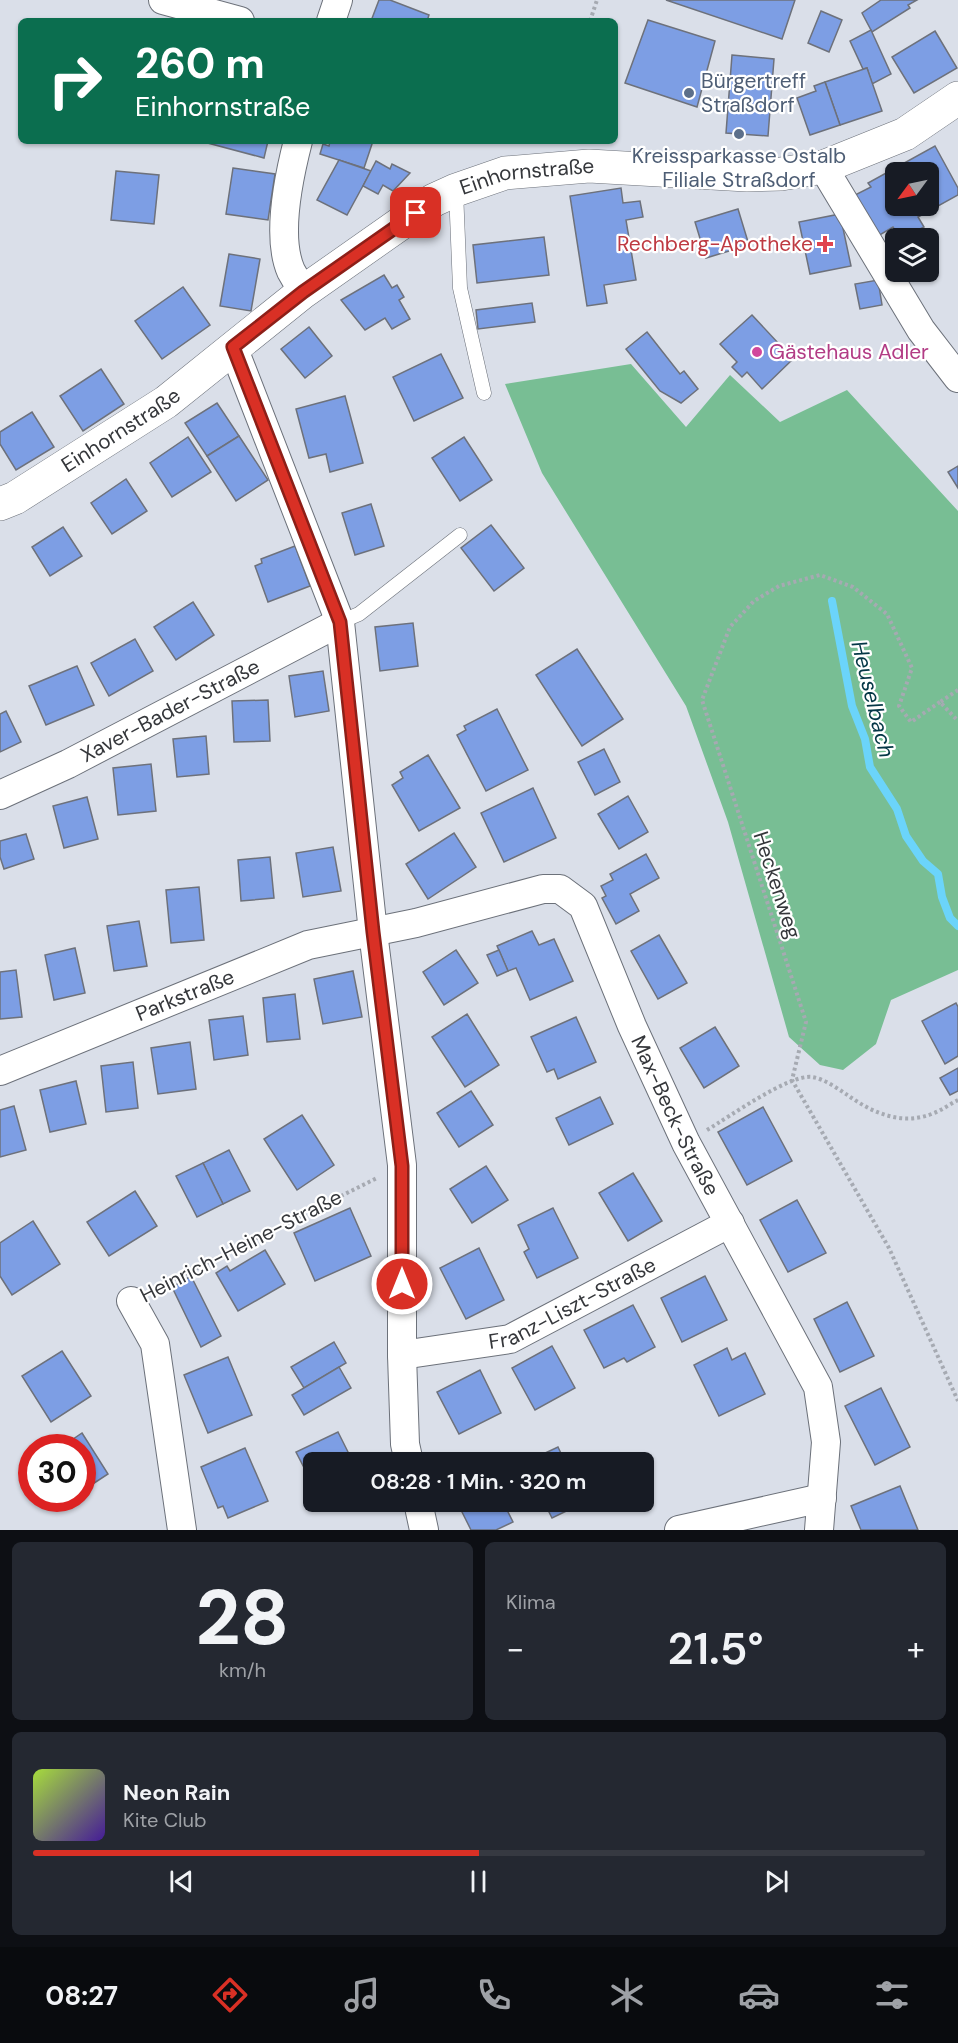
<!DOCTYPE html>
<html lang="de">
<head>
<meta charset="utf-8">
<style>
  body { margin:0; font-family:"DM Sans",sans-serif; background:#242831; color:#f1f3f6; height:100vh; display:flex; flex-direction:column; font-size:22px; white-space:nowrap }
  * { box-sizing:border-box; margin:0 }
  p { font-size:20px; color:#9ea1a6 }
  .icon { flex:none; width:33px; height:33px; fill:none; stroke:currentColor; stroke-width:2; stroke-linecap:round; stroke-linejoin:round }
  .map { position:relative; height:1530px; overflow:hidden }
  .side { display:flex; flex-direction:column; gap:12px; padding:12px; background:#0d0f14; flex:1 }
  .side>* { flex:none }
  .guide { position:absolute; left:18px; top:18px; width:600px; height:126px; border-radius:9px; box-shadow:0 2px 4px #0004; background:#0b6e4f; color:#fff; overflow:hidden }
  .needle { width:39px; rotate:237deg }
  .fabs { position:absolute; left:885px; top:162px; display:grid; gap:12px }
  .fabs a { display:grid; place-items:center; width:54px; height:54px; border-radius:9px; background:#171b24; box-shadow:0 2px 4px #0004; font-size:30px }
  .speed { position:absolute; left:18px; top:1434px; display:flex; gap:12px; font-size:30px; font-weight:700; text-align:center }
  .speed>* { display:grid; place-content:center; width:78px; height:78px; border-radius:50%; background:#171b24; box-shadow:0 2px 4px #0004; line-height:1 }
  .speed .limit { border:9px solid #d22; background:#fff; color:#111 }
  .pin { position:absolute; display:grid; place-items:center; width:51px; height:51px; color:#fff; margin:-26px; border-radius:12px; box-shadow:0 3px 9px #0006 }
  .me { position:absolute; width:66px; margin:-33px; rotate:0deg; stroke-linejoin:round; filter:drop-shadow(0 0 4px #0008) }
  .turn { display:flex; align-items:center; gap:21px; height:126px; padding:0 18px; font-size:27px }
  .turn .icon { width:78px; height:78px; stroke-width:2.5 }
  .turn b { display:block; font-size:42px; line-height:51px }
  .big { font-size:45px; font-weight:600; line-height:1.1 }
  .side .tile { flex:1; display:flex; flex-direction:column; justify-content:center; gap:9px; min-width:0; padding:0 21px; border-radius:9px; background:#242831 }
  .side .dial { align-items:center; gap:0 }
  .dial b { font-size:78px; line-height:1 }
  .song { display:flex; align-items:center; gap:18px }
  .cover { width:72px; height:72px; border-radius:9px; background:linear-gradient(135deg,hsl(80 70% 55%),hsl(260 70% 35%)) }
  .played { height:6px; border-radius:3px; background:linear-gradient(90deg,#d93025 50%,#363941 50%) }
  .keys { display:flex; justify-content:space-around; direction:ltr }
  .heat { display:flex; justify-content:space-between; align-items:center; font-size:33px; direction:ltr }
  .side .tiles { flex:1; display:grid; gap:12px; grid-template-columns:1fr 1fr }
  .tile:last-child { grid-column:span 2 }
  .trip { position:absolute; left:303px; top:1452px; width:351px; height:60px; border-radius:9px; background:#171b24; box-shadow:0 2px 4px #0004; font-weight:600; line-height:60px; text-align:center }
  .menu { display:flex; height:96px; justify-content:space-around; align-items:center; background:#090b0e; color:#9ea1a6 }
  .menu .icon { width:42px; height:42px }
  .menu .current { color:#d93025 }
  .menu b { font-size:27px; color:#f1f3f6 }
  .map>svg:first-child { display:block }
  .green { fill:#78be94 }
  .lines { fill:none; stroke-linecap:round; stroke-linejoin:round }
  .stream { stroke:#6bd4fa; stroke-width:8 }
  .building { fill:#7d9ee4; stroke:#6d717b; stroke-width:1.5; fill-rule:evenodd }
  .lane-casing { stroke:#6c717a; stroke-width:15 }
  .street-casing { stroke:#6c717a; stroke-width:30 }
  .secondary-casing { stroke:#6c717a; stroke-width:34 }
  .path { stroke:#a6aab2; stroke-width:4; stroke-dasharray:3 3; stroke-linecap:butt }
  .lane { stroke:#fff; stroke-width:14 }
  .street { stroke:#fff; stroke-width:28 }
  .secondary { stroke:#fff; stroke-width:33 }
  .route-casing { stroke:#8d1f18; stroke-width:15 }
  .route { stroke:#d93025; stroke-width:10 }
  .service-dot { fill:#5c6f8a; stroke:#fff; stroke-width:2 }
  .health-dot { fill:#e0444e; stroke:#fff; stroke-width:2 }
  .hotel-dot { fill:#d1479c; stroke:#fff; stroke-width:2 }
  .labels { text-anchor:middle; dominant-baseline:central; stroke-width:4.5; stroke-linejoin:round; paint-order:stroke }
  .service-label { font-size:21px; fill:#4e5e75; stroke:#fff; text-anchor:start }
  .street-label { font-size:21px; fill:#35373b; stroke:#fff }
  .health-label { font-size:21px; fill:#be3a42; stroke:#fff; text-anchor:end }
  .hotel-label { font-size:21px; fill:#b23c85; stroke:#fff; text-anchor:start }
  .water-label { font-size:22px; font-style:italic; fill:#043746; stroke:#fff }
</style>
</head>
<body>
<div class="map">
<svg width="958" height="1530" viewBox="0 0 958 1530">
  <rect width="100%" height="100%" fill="#dadfe9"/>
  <path class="green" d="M631 364 686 427 730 375 780 422 847 390 958 511V970L891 1000 876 1044 843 1070 820 1065 789 1037 728 822 686 706 542 473 505 384Z"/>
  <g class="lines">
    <path class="stream" d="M832 601 852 706 865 739 870 767 897 809 906 836 923 861 938 874 942 897 950 918 958 926"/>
  </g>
  <g class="building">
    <path d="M379 0H390L429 15 427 21H371Z"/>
    <path d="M666 0H795L782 39Z"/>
    <path d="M881 0H917L908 5 910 8 872 32 862 13Z"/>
    <path d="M821 11 842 20 829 52 808 43Z"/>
    <path d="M648 20 715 41 697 107 625 83Z"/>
    <path d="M871 30 891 74 872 84 867 68 863 69 850 41Z"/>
    <path d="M935 31 957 68 914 93 892 57Z"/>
    <path d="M732 55 774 59 768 136 726 133Z"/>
    <path d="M867 68 882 111 840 125 825 82Z"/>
    <path d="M825 82 840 125 810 135 797 98 816 91 814 86Z"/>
    <path d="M200 141H268L264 158Z"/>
    <path d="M330 141H373L364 168 320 154 323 144 329 146Z"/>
    <path d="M935 146 958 188V195L918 217 924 227 903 238H900L893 227 878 236 855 195 871 187 868 183ZM896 172H928V206H896Z"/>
    <path d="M339 160 371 171 347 215 317 200Z"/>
    <path d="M376 161 390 169 392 164 410 173 393 191 383 185 378 194 363 186Z"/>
    <path d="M233 168 275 174 268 220 226 214Z"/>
    <path d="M116 171 159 175 154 224 111 220Z"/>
    <path d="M621 188 623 203 640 201 643 217 626 220 636 280 604 285 607 303 587 306 570 196Z"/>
    <path d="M738 209 749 245 706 258 695 222Z"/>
    <path d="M840 214 851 266 810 274 799 222Z"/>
    <path d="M544 237 549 275 477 283 473 245Z"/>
    <path d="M229 254 260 259 251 311 220 306Z"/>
    <path d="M384 275 392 288 397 285 404 297 399 300 410 319 392 329 385 318 365 330 341 300Z"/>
    <path d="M878 280 882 305 860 309 855 284Z"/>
    <path d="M183 287 210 325 162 359 135 321Z"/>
    <path d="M532 303 535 322 478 329 476 310Z"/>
    <path d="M752 315 793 359 762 389 747 372 742 377 732 367 737 362 720 344Z"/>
    <path d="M309 327 332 356 305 378 281 349Z"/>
    <path d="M647 332 680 374 684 371 698 389 681 403 660 391 626 349Z"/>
    <path d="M441 354 463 398 414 421 393 377Z"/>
    <path d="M101 369 124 404 83 431 60 396Z"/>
    <path d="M345 396 363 463 330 472 326 454 309 458 296 409Z"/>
    <path d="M217 403 239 436 207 456 185 423Z"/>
    <path d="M32 412 54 447 16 470 0 444V432Z"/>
    <path d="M239 436 268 480 236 501 207 456Z"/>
    <path d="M188 437 211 472 172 497 150 463Z"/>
    <path d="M464 437 492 480 460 501 432 458Z"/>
    <path d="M958 466V488L948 472Z"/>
    <path d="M126 479 147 511 112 534 91 503Z"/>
    <path d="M371 504 384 546 355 555 342 513Z"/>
    <path d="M491 525 524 568 494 591 461 548Z"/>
    <path d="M63 527 82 556 50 576 32 547Z"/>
    <path d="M295 546 310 586 268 602 255 566 262 563 261 559Z"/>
    <path d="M193 602 214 635 176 660 154 627Z"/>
    <path d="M413 623 418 666 380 671 375 627Z"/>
    <path d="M135 639 153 671 109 696 91 663Z"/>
    <path d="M577 649 623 719 582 746 536 675Z"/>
    <path d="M77 666 94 705 46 725 29 686Z"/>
    <path d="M323 671 329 711 295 717 289 676Z"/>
    <path d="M268 700 270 741 234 742 232 701Z"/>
    <path d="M497 709 528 770 486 791 457 735 466 730 464 726Z"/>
    <path d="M6 711 21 742 0 752V714Z"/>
    <path d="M206 736 209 774 177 777 173 739Z"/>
    <path d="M604 749 620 782 595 795 578 762Z"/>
    <path d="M428 755 460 808 419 831 392 785 403 778 400 772Z"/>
    <path d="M151 764 156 811 118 815 113 768Z"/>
    <path d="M533 788 556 838 504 862 481 813Z"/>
    <path d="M628 796 648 832 619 849 598 814Z"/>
    <path d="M87 797 98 839 64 848 53 806Z"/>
    <path d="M454 833 476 867 428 899 406 864Z"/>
    <path d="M26 834 34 859 4 869 0 857V841Z"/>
    <path d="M333 847 341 891 303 897 296 853Z"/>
    <path d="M646 854 659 878 630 894 639 911 616 924 602 898 606 896 601 886 613 880 610 874Z"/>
    <path d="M270 857 274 898 241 901 238 860Z"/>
    <path d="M199 887 204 940 171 943 166 890Z"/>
    <path d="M139 921 147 966 114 971 107 926Z"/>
    <path d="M532 931 539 945 554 939 573 981 530 1000 516 968 508 971 497 946Z"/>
    <path d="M659 935 687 983 658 999 631 951Z"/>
    <path d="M75 948 85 993 54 1000 45 955Z"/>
    <path d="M456 950 478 983 444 1005 423 972Z"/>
    <path d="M499 950 508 971 497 976 487 955Z"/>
    <path d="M16 970 22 1017 0 1019V972Z"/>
    <path d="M353 971 362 1017 323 1024 314 979Z"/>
    <path d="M295 994 300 1039 267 1042 263 998Z"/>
    <path d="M956 1003 958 1007V1056L945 1064 922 1021Z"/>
    <path d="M467 1014 499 1065 465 1087 432 1037Z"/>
    <path d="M243 1016 248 1055 214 1060 209 1020Z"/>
    <path d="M576 1017 596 1062 558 1079 554 1069 547 1072 531 1037Z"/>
    <path d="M715 1027 739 1066 704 1088 680 1048Z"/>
    <path d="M190 1042 196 1089 158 1094 151 1048Z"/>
    <path d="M133 1062 138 1108 106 1112 101 1066Z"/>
    <path d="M958 1068V1091L950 1095 940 1078Z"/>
    <path d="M76 1081 86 1124 50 1132 40 1090Z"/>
    <path d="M471 1091 493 1125 459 1147 437 1113Z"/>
    <path d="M600 1097 613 1124 569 1145 556 1118Z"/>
    <path d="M14 1106 26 1150 0 1157V1110Z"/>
    <path d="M763 1107 792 1161 747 1185 718 1132Z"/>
    <path d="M302 1115 334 1165 297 1190 264 1139Z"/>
    <path d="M229 1150 250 1191 223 1204 203 1163Z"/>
    <path d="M203 1163 223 1204 197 1217 176 1176Z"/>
    <path d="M486 1166 508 1200 472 1223 450 1189Z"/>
    <path d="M633 1173 662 1221 628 1241 599 1193Z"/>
    <path d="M135 1191 157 1226 109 1256 87 1222Z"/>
    <path d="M797 1200 826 1253 788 1272 760 1220Z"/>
    <path d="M350 1208 371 1256 315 1281 294 1233Z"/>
    <path d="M553 1208 578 1258 537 1278 524 1252 529 1249 518 1225Z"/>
    <path d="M33 1221 60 1264 12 1295 0 1276V1243Z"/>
    <path d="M479 1248 504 1300 466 1319 440 1268Z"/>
    <path d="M265 1250 285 1284 238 1311 216 1273 227 1266 230 1271Z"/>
    <path d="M191 1276 221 1336 201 1347 172 1287Z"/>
    <path d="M705 1276 727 1320 682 1342 661 1298Z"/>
    <path d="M847 1302 874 1356 840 1372 814 1319Z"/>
    <path d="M633 1305 655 1347 627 1362 624 1358 604 1368 584 1330Z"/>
    <path d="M334 1342 346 1363 304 1388 291 1367Z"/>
    <path d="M552 1346 575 1388 535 1410 512 1368Z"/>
    <path d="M727 1348 732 1360 745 1353 765 1394 719 1416 694 1365Z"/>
    <path d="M62 1351 91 1396 51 1422 22 1376Z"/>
    <path d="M228 1357 252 1415 208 1433 184 1375Z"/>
    <path d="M339 1367 351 1388 304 1415 292 1395Z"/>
    <path d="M480 1370 501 1413 459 1434 437 1392Z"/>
    <path d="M881 1388 910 1447 875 1465 845 1406Z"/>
    <path d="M338 1432 353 1462H314V1487L296 1452Z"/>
    <path d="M82 1433 108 1474 82 1491V1448H60Z"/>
    <path d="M558 1447 565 1462H526Z"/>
    <path d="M245 1448 268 1501 228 1518 223 1506 218 1508 201 1467Z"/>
    <path d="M900 1486 918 1530H861L851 1506Z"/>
    <path d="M457 1502H503L513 1522 496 1530H471Z"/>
    <path d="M544 1502H585L552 1518Z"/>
  </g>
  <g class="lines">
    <defs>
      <g id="lane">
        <path d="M456 191 460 288 484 393"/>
        <path d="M340 622 359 614 460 535"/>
      </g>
      <g id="street">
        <path d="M163 0 240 21"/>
        <path d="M331 21 338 0"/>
        <path d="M298 141C289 176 276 237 291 271 295 278 299 285 303 292"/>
        <path d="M823 167 921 330 958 378"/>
        <path d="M233 347 340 622 373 932 402 1165V1355L405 1444 409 1462"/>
        <path id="s1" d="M0 795 68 764 340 622"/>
        <path id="s2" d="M0 1071 308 945 416 923 543 889H560L583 906 632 1026 686 1143 818 1387 826 1442 819 1530"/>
        <path d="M131 1301 155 1344 182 1530"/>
        <path id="s3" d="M402 1355 510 1339 730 1223"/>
        <path d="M418 1502 424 1530"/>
        <path d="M679 1530 822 1498"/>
      </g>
      <g id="secondary">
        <path id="s4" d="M0 504 15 498 166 402 303 292 434 200 456 190 505 173 589 166 747 175 781 174 823 167 905 134 958 98"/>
      </g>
    </defs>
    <use href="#lane" class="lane-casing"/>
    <use href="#street" class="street-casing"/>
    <use href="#secondary" class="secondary-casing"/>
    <g class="path">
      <path d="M590 21 597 0"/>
      <path d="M958 690 940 702 958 721"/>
      <path d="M940 702 911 722 899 706 912 668 887 614 853 587 820 575 779 586 754 601 730 627 702 700 806 1022 792 1080 889 1248 958 1401"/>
      <path d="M707 1130C729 1117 789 1074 812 1077 825 1079 838 1089 849 1096 874 1114 904 1126 934 1113 942 1110 950 1104 958 1100"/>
      <path d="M153 1290 377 1178"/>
    </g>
    <use href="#lane" class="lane"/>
    <use href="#street" class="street"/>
    <use href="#secondary" class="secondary"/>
  </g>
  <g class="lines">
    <defs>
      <path id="route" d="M402 1284V1166L373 932 340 622 233 347 303 292 416 213"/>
    </defs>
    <use href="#route" class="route-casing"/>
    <use href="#route" class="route"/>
  </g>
  <g class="service-dot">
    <circle cx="689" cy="93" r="6"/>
    <circle cx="739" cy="134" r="6"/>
  </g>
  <path class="health-dot" d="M822 235h6v6h6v6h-6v6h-6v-6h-6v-6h6z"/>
  <circle class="hotel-dot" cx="757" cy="352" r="6"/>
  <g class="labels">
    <g class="service-label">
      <text x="701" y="81">Bürgertreff<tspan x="701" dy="24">Straßdorf</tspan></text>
      <text x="739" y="156" text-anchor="middle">Kreissparkasse Ostalb<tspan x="739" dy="24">Filiale Straßdorf</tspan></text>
    </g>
    <g class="street-label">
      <text stroke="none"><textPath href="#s4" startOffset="628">Einhornstraße</textPath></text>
      <text stroke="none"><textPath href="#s4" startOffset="142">Einhornstraße</textPath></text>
      <text stroke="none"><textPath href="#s1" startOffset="190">Xaver-Bader-Straße</textPath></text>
      <text transform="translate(777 885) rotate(72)">Heckenweg</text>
      <text stroke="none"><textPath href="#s2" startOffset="200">Parkstraße</textPath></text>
      <text stroke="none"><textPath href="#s2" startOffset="849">Max-Beck-Straße</textPath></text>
      <text transform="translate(241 1246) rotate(-27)">Heinrich-Heine-Straße</text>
      <text stroke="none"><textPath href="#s3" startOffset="180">Franz-Liszt-Straße</textPath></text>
    </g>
    <g class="health-label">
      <text x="813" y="244">Rechberg-Apotheke</text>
    </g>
    <g class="hotel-label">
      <text x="769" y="352">Gästehaus Adler</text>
    </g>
    <g class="water-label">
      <text transform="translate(873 699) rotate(76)">Heuselbach</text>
    </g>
  </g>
</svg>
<div class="fabs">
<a><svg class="needle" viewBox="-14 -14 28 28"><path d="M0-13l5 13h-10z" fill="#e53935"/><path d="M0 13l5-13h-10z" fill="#9ea1a6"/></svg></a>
<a><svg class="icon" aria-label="layers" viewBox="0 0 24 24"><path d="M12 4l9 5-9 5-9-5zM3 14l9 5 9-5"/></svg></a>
</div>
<div class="speed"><div class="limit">30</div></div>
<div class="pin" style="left:416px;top:213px;background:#d93025"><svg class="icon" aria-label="arrive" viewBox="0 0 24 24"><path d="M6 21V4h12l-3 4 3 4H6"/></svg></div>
<svg class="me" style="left:402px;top:1284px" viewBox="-20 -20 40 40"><circle r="17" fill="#d93025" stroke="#fff" stroke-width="3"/><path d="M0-11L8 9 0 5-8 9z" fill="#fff"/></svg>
<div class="trip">08:28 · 1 Min. · 320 m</div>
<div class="guide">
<div class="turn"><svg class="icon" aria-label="right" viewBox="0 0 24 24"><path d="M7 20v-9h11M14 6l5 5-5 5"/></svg><div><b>260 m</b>Einhornstraße</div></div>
</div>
</div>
<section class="side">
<div class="tiles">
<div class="tile dial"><b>28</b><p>km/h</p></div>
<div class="tile"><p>Klima</p>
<div class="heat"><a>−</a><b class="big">21.5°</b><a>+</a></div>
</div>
<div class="tile">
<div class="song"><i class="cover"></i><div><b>Neon Rain</b><p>Kite Club</p></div></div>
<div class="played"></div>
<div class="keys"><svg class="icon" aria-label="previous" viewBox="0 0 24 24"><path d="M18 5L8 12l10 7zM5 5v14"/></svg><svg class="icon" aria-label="pause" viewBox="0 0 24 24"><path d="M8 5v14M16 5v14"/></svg><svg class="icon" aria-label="next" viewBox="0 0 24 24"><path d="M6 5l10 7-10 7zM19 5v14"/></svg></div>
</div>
</div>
</section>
<nav class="menu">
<b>08:27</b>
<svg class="icon current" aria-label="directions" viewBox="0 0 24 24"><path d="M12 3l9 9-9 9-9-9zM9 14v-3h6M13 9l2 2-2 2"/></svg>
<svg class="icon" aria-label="music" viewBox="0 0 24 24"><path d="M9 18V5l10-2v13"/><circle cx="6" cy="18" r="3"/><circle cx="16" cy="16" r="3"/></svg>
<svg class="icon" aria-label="phone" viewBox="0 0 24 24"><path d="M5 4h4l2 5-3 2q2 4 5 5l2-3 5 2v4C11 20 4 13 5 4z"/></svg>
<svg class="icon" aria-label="climate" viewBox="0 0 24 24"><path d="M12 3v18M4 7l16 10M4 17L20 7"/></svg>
<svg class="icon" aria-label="car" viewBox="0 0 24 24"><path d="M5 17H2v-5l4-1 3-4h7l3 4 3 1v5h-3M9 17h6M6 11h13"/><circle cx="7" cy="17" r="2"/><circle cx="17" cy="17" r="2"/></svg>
<svg class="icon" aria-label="filters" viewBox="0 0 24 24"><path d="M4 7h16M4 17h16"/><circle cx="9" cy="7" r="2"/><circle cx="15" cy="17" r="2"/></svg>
</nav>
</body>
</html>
